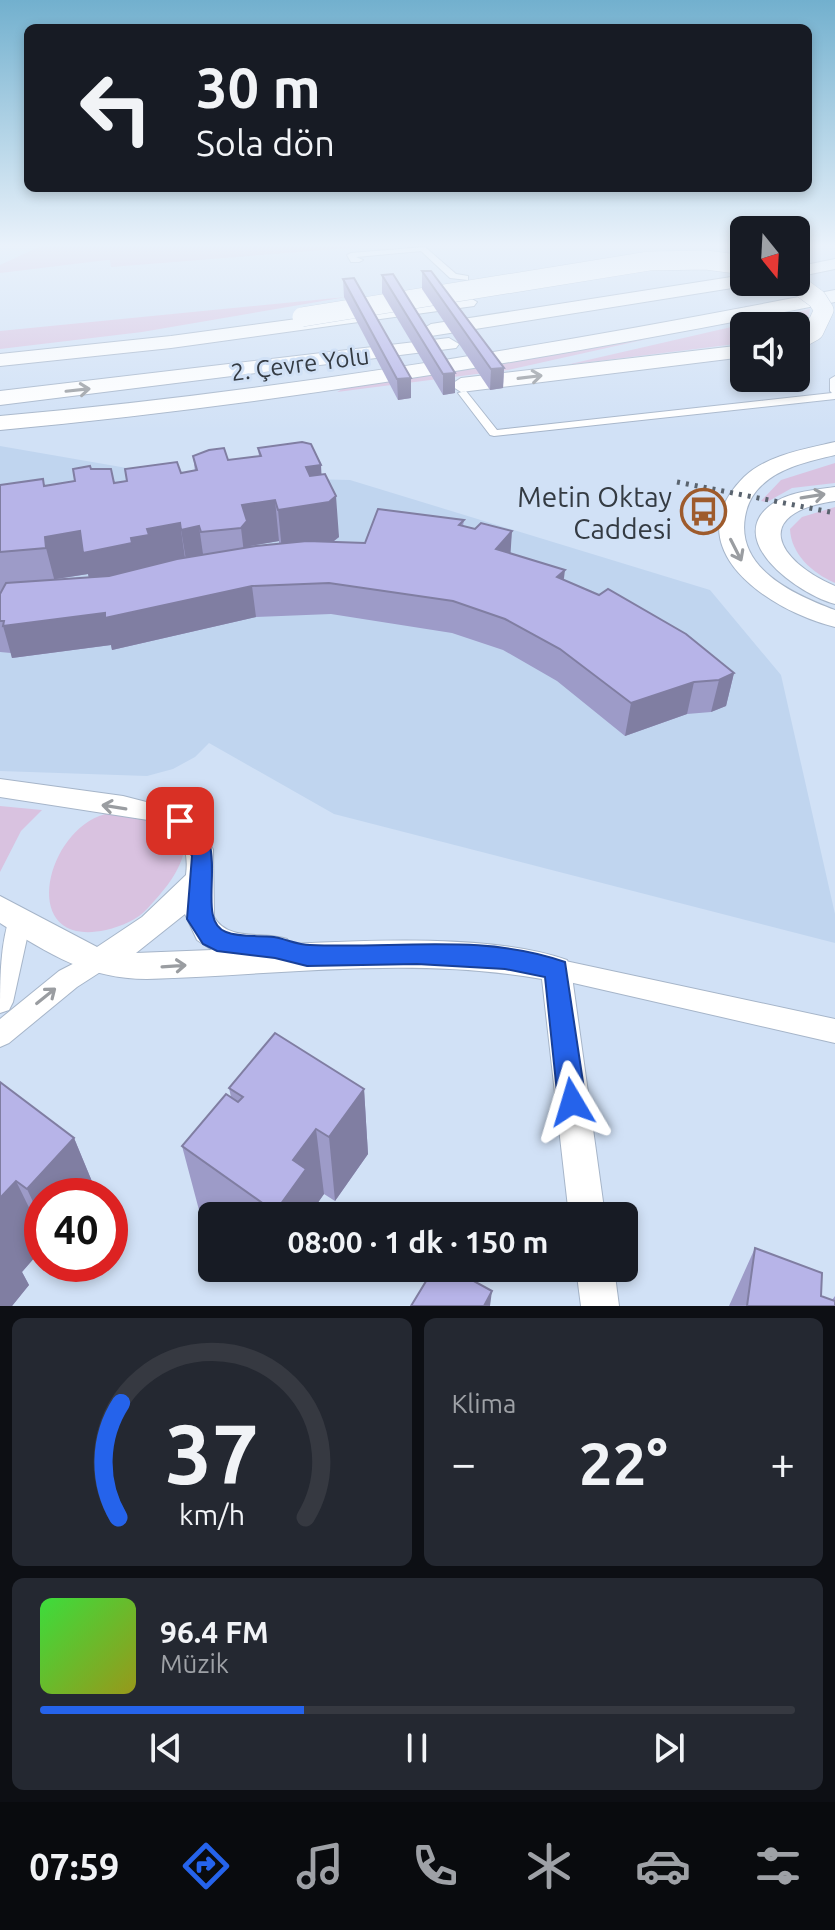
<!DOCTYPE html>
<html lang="tr">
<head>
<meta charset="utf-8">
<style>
  body { margin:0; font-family:Ubuntu,sans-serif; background:#242831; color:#f1f3f6; height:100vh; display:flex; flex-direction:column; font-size:30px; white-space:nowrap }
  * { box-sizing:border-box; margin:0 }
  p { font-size:26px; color:#9ea1a6 }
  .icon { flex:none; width:44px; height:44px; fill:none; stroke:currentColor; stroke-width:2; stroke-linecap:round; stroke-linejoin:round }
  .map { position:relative; height:1306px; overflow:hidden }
  .drawer { display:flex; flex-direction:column; gap:12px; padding:12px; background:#0d0f14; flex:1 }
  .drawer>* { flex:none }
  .guide { position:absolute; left:24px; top:24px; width:788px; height:168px; border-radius:12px; box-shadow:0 4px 12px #0003; background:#171b24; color:#f1f3f6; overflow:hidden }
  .needle { width:52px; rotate:162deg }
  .fabs { position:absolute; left:730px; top:216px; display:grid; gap:16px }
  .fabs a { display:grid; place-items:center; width:80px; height:80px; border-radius:12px; background:#171b24; box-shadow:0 4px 12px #0003; font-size:40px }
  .speed { position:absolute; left:24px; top:1178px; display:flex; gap:16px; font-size:40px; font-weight:700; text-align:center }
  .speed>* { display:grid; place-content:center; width:104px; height:104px; border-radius:50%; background:#171b24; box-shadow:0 4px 12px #0003; line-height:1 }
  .speed .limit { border:12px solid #d22; background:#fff; color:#111 }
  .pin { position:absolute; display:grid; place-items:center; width:68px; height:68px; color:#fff; margin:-34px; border-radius:16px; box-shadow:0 4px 12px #0006 }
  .me { position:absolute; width:88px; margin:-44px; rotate:353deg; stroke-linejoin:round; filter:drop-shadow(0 0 6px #0008) }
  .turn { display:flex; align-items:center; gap:28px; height:168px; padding:0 40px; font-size:36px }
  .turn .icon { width:104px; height:104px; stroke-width:2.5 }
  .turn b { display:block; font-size:56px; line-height:68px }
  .big { font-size:60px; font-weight:700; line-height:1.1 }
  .drawer .tile { flex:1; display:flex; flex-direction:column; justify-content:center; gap:12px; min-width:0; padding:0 28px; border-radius:12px; background:#242831 }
  .drawer .dial { align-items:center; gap:0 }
  .dial svg { height:208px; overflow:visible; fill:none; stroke:#363941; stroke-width:7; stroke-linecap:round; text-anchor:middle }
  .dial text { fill:#f1f3f6; stroke:none }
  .song { display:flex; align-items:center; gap:24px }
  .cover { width:96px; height:96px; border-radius:12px; background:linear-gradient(135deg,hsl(120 70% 55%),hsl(60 70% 35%)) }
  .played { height:8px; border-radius:4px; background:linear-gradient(90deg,#2563eb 35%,#363941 35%) }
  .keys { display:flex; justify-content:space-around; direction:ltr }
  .heat { display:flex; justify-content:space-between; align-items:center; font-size:44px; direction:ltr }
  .drawer .tiles { flex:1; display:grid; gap:12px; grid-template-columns:1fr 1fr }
  .tile:last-child { grid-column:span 2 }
  .trip { position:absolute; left:198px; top:1202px; width:440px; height:80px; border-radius:12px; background:#171b24; box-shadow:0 4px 12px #0003; font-weight:700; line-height:80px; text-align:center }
  .menu { display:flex; height:128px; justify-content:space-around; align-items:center; background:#090b0e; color:#9ea1a6 }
  .menu .icon { width:56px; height:56px }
  .menu .active { color:#2563eb }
  .menu b { font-size:36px; color:#f1f3f6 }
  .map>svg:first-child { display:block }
  .built { fill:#c0d5ef }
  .green { fill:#d9c2e0 }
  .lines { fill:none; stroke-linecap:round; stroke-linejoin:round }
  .pedestrian-casing { stroke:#a6b5c9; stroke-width:2 }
  .minor-casing { stroke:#a6b5c9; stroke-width:2 }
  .tertiary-casing { stroke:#a6b5c9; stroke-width:2 }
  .primary-casing { stroke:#a6b5c9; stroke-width:2 }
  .motorway-casing { stroke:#a6b5c9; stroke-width:2 }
  .pedestrian { fill:#fff; fill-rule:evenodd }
  .minor { fill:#fff; fill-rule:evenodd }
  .tertiary { fill:#fff; fill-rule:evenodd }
  .primary { fill:#fff; fill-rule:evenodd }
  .motorway { fill:#fff; fill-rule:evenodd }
  .rail { stroke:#5a646f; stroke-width:5; stroke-dasharray:3 6; stroke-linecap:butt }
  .motorway-bridge-casing { stroke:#a6b5c9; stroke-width:20; stroke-linecap:butt }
  .motorway-bridge { stroke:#fff; stroke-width:19 }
  .wall { fill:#9d9bc8; fill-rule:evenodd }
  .shaded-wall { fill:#807ea2 }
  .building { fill:#b7b4e8; stroke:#807ea2; stroke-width:2 }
  .oneway { stroke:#9a9da1 }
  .route { fill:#2563eb; stroke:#184099; stroke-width:2 }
  .labels { text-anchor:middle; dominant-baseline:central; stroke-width:6; stroke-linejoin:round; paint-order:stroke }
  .far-street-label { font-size:24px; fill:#343b43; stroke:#d1e1f6 }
  .poi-label { font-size:28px; fill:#343b43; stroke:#d1e1f6; text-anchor:end }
</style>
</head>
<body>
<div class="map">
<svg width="835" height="1306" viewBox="0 0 835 1306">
  <rect width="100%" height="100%" fill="#d1e1f6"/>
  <path class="built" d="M0 446 173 476 350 480 710 590 781 675 835 914V943L334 814 209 743 195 757 173 769 147 776 0 771Z"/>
  <g class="green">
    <path d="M39 247H361L111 267 110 260H107L0 273V265Z"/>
    <path d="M346 297 142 332 0 349V331Z"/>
    <path d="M810 309 807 323 796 331V326H744V343L566 365Z"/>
    <path d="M647 339 508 370 337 392 346 387Z"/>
    <path d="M835 463V483L792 488 767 502 761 501 781 480Z"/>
    <path d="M835 507V583C812 573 791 554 790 529L802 517Z"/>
    <path d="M0 806 42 810 21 831 0 872Z"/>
    <path d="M153 812 186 840C183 869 167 887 148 908 137 920 122 926 106 930 15 950 46 824 110 813 123 810 139 812 153 812Z"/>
  </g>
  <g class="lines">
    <defs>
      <g id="pedestrian">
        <path d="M425 247 456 274 468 276V280L450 278 421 251 356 257 363 260 359 262H351L347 255 351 253Z"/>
        <path d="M835 376V399L494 436 490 435 458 393 466 391 497 430 832 393 830 391V379Z"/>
      </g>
      <g id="minor">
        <path d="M19 910 27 913 31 920 13 1002 9 1010 0 1013C0 980 0 943 11 913Z"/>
        <path d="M96 952 105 955 108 962 105 969 77 987 9 1043 0 1047V1019L59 971Z"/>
        <path d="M556 959 835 1019V1043L556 979 547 976 544 969 547 962Z"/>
      </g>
      <g id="tertiary">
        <path d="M0 779 123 796 189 813 203 827 213 850 214 917C228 942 264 931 287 939L290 944C367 940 495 934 567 960L571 969 605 1216H569L542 979C410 956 280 975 147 979 88 979 49 954 0 923V896L97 947 142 917 186 875C190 844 178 827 148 820L0 797ZM185 914 197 940 212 950 136 953Z"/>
        <path d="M576 1268H614L619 1306H581Z"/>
      </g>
      <g id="primary">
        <path d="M835 442V455C810 461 781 467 762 485 752 494 747 505 745 517 736 569 795 595 835 610V627C770 611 673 548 744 477 767 455 805 449 835 442Z"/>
        <path d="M835 487V501C751 513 775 560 835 586V604C799 595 719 538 775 502 793 491 815 490 835 487Z"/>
      </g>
      <g id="motorway">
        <path d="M835 259V269L796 277V267Z"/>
        <path d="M744 275V282H753L751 285 431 336 421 330 431 324Z"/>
        <path d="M835 290V302C558 357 281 404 0 430V416C281 391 558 344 835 290Z"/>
        <path d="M467 296 477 302 474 306 171 348 0 366V354L171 336Z"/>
        <path d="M449 338 459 344 456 348 0 405V391Z"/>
        <path d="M744 345V357L461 392 450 385 461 378Z"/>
      </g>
    </defs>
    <use href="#pedestrian" class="pedestrian-casing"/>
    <use href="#minor" class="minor-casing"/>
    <use href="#tertiary" class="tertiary-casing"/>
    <use href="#primary" class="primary-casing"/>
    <use href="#motorway" class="motorway-casing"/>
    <use href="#pedestrian" class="pedestrian"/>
    <use href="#minor" class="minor"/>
    <use href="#tertiary" class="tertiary"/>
    <use href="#primary" class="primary"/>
    <use href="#motorway" class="motorway"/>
    <path class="rail" d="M677 482 835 513"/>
    <defs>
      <g id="motorway-bridge">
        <path d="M794 282 817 299 824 310 814 331 796 341"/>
        <path d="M302 317 649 261 706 260 744 265"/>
      </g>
    </defs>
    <use href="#motorway-bridge" class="motorway-bridge-casing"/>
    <use href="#motorway-bridge" class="motorway-bridge"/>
  </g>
  <g class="wall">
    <path d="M422 271 504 368 503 388 490 390 422 289Z"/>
    <path d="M382 275 455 373V393L443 395 382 293Z"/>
    <path d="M343 279 411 398 398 400 344 297Z"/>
    <path d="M258 448 322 474 339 537 333 542 365 543 464 520 463 526 510 553 564 580 734 673 726 706 711 712 687 714 625 736 557 681 503 650 452 633 331 614 256 617 112 650 111 645 12 658 11 653 0 652V485L45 486 75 481 91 469 114 483 195 471 193 456 228 460 259 456ZM279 541V544L250 546ZM88 574 89 578 56 579Z"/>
    <path d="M0 1082 74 1138 98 1196H42V1249L22 1272 29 1285 12 1306H0Z"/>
    <path d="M229 1088 364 1089 368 1154 335 1201 324 1194 312 1211V1216H212V1219L199 1210 182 1146 231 1097Z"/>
    <path d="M755 1248 821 1296 832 1300 835 1296V1306H729Z"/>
  </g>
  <g class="shaded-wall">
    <path d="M504 368 503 388 490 390 491 369Z"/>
    <path d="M455 373V393L443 395V374Z"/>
    <path d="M411 378V398L398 400 397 379Z"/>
    <path d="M321 465 323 503 336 496 339 537 331 543 282 551 278 510 306 467Z"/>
    <path d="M275 500 279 541 250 546 246 570 241 528 242 505Z"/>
    <path d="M180 523 186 565 93 595 88 574 56 579 57 590 46 548 45 537 80 531 131 538 147 529Z"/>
    <path d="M199 526 205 568 188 572 181 530Z"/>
    <path d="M512 531 510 561 496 549Z"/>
    <path d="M565 570 561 601 557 577Z"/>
    <path d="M252 586 256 617 112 650 111 645 12 658 3 626Z"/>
    <path d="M734 673 726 706 711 712 719 680Z"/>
    <path d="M694 682 687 714 625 736 631 703Z"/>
    <path d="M364 1089 368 1154 335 1201 329 1137Z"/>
    <path d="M316 1129 324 1194 312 1211V1216H275V1212L293 1160Z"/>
    <path d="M74 1138 98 1196H42V1221L27 1189Z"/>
    <path d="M16 1181 42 1234V1249L22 1272 29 1285 12 1306H0V1198Z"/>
    <path d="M492 1291 490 1306H484Z"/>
  </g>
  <g class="building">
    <path d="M422 271H431L504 368 491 369Z"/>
    <path d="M393 274 455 373 443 374 382 275Z"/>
    <path d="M354 278 411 378 397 379 343 279Z"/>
    <path d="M302 442 311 444 321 465 306 467 310 476 325 474 336 496 329 502 278 510 275 500 242 505 247 521 241 528 201 532 199 526 181 530 180 523 147 529 149 535 131 538 132 543 83 553 80 531 45 537 46 548 0 552V485L43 479 44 486 75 481 73 469 90 466 91 469H111L114 483 127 481 125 469 177 462 181 473 197 470 193 456 209 450 224 448 228 460 261 456 258 448Z"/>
    <path d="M378 509 464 520 459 525 475 529 481 523 512 531 496 549 565 570 557 577 599 595 608 589 686 634 734 673 719 680 694 682 631 703 560 649 505 619 453 601 329 583 252 586 105 618V613L3 626 4 621H0V594L6 583 109 576 177 559 256 546 307 541 365 543Z"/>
    <path d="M275 1033 364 1089 329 1137 316 1129 293 1160 306 1169 275 1212 182 1146 226 1094 238 1102 243 1097 229 1088Z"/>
    <path d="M0 1082 74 1138 27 1189 16 1181 0 1198Z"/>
    <path d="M755 1248 822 1273 821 1296 835 1301V1306H747Z"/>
    <path d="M434 1268H450L492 1291 484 1306H411Z"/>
  </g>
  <defs><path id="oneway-shaft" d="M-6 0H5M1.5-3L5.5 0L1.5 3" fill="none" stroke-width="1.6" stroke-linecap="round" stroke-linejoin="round" transform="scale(2)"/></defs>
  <g class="oneway">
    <use href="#oneway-shaft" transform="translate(530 377) rotate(-7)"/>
    <use href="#oneway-shaft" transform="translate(78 390) rotate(-6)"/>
    <use href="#oneway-shaft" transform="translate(813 496) rotate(-9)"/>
    <use href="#oneway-shaft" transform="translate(736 550) rotate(63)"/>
    <use href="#oneway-shaft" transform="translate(114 807) rotate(-171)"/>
    <use href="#oneway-shaft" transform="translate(174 966) rotate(-4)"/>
    <use href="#oneway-shaft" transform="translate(46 996) rotate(-39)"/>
  </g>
  <linearGradient id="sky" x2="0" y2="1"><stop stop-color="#72b0ce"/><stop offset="0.57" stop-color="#eaf2fb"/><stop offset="1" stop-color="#eaf2fb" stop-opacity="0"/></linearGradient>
  <rect width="835" height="430" fill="url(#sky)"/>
  <path class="route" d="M180 812C240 831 190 919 226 932 241 938 259 935 274 937 286 939 298 945 310 945 394 949 484 933 565 962L586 1102 582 1111 572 1115 562 1111 558 1102 545 977 505 969 417 964 307 966 275 958 217 951 203 944 187 919 192 856 170 821Z"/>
  <defs>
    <symbol id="bus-ring" viewBox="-11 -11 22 22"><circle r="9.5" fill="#d1e1f6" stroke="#9e5b2c" stroke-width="1.5"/><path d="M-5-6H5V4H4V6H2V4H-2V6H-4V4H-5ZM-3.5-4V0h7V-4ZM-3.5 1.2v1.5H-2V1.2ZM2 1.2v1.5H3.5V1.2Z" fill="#9e5b2c"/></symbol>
  </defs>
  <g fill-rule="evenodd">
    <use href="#bus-ring" x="678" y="486" width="51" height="51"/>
  </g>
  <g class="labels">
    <g class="far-street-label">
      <text transform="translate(300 364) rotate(-7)">2. Çevre Yolu</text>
    </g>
    <g class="poi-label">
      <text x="672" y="496">Metin Oktay<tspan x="672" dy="32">Caddesi</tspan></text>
    </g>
  </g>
</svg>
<div class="fabs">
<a><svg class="needle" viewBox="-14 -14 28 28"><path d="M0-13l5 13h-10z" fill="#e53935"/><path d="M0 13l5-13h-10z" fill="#9ea1a6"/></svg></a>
<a><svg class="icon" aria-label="sound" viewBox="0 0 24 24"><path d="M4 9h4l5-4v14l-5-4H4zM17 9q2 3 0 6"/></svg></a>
</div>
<div class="speed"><div class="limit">40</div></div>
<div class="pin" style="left:180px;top:821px;background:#d93025"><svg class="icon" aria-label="arrive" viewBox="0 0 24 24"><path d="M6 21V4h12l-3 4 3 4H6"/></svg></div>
<svg class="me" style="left:572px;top:1102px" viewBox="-20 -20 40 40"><path d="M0-17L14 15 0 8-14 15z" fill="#2563eb" stroke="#fff" stroke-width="4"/></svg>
<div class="trip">08:00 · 1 dk · 150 m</div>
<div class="guide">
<div class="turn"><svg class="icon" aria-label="left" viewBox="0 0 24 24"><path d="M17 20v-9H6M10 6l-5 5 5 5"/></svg><div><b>30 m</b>Sola dön</div></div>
</div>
</div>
<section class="drawer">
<div class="tiles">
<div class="tile dial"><svg viewBox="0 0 100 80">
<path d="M14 69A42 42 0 1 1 86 69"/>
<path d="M14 69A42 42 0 0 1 15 25" stroke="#2563eb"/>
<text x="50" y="56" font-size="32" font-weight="700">37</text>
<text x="50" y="72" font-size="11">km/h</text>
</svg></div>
<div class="tile"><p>Klima</p>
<div class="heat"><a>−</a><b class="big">22°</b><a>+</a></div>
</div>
<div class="tile">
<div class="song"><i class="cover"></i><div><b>96.4 FM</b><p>Müzik</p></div></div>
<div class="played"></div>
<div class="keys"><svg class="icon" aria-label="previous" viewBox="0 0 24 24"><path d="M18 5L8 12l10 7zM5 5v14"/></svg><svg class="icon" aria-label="pause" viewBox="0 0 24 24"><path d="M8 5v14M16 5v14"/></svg><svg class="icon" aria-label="next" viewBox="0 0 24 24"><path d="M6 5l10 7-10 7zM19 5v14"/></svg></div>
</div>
</div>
</section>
<nav class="menu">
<b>07:59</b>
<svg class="icon active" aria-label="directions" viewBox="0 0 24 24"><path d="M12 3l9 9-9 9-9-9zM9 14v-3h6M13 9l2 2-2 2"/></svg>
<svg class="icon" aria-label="music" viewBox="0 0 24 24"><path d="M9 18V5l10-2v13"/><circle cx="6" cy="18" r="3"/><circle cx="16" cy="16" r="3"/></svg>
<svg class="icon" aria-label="phone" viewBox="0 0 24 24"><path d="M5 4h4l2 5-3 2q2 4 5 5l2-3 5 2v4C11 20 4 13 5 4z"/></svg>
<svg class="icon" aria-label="climate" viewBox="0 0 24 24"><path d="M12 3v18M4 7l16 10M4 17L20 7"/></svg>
<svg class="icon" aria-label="car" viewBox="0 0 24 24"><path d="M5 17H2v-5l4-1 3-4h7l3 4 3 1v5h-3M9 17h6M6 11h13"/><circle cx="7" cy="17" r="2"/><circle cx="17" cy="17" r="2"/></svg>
<svg class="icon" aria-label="filters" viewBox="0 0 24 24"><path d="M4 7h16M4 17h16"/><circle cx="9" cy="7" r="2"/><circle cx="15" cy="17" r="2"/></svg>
</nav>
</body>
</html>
